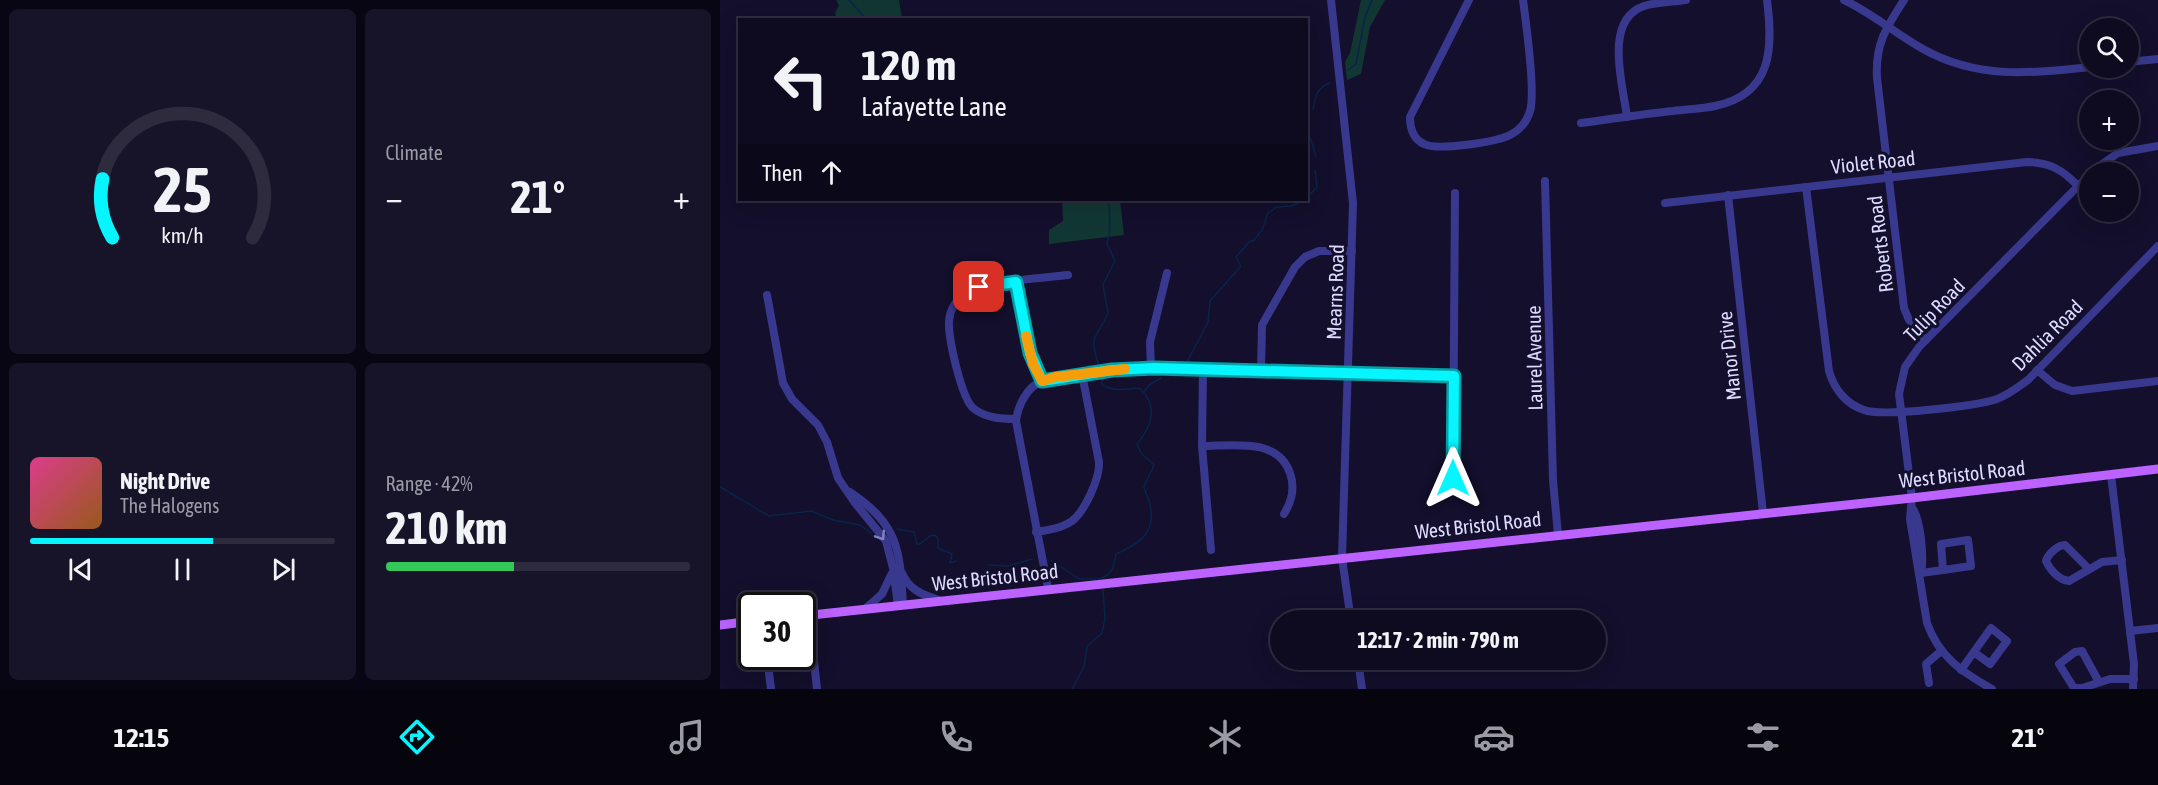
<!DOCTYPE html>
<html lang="en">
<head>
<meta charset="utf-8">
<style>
  body { margin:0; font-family:"Asap Condensed",sans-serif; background:#17142a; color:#f1f3f6; height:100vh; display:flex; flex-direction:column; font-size:22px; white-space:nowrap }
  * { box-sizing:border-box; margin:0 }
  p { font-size:20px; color:#9b9ba5 }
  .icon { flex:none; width:33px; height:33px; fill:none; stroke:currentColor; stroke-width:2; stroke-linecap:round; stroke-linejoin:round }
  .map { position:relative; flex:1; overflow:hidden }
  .side { display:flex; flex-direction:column; gap:9px; padding:9px; background:#080612; width:720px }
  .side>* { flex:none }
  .guide { position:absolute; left:18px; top:18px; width:570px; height:183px; border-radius:0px; box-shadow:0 6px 24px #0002,0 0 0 2px #2e2b3f; background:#0e0b21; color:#f1f3f6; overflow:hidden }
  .controls { position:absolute; left:1359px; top:18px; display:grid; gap:12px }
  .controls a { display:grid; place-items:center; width:60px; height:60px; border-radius:50%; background:#0e0b21; box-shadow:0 6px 24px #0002,0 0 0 2px #2e2b3f; font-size:30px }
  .speed { position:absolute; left:18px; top:592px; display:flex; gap:12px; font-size:30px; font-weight:700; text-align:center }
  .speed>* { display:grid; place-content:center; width:78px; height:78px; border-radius:50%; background:#0e0b21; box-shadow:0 6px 24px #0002,0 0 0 2px #2e2b3f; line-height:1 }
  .speed .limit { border:3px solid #111; border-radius:9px; background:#fff; color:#111 }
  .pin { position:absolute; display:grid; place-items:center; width:51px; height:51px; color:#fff; margin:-26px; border-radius:12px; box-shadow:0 3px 9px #0006 }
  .me { position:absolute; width:66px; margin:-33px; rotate:0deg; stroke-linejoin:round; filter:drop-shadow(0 0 4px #0008) }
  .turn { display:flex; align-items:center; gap:21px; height:126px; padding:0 24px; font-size:27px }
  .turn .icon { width:78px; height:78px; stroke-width:2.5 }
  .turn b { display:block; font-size:42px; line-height:51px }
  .then { display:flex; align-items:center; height:57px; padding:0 24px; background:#0003; gap:12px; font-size:22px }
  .big { font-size:45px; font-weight:700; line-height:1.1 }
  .side .tile { flex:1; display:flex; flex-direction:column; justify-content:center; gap:9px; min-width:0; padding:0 21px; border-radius:9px; background:#17142a }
  .side .dial { align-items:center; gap:0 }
  .dial svg { height:156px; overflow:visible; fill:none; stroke:#2e2b3f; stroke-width:7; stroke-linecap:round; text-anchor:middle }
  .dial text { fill:#f1f3f6; stroke:none }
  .song { display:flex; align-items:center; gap:18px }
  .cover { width:72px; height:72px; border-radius:9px; background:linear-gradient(135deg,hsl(330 70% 55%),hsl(30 70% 35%)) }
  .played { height:6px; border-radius:3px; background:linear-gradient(90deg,#07f5ff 60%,#2e2b3f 60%) }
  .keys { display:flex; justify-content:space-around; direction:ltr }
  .heat { display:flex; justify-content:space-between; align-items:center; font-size:33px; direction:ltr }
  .charge { height:9px; border-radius:4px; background:linear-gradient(90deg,#34c759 42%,#2e2b3f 0) }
  .side .tiles { flex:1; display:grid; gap:9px; grid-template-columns:repeat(2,1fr) }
  .trip { position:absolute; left:550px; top:610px; width:336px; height:60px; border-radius:30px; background:#0e0b21; box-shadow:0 6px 24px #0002,0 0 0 2px #2e2b3f; font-weight:700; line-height:60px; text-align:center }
  .tab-bar { display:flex; height:96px; justify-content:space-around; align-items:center; background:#06040d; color:#9b9ba5 }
  .tab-bar .icon { width:42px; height:42px }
  .tab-bar .on { color:#07f5ff }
  .tab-bar b { font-size:27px; color:#f1f3f6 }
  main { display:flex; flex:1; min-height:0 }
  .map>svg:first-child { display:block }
  .green { fill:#123733 }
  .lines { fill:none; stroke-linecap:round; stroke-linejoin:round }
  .stream { stroke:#07254d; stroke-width:1.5 }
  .minor { stroke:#38398e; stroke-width:8 }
  .major { stroke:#bb62ff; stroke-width:9 }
  .oneway { stroke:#8282c1 }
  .route-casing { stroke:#059fa6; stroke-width:15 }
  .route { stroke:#07f5ff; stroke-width:10 }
  .slow { stroke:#f59e0b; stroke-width:10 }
  .labels { text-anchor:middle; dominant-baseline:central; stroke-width:6; stroke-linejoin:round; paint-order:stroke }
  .street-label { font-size:20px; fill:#dddbff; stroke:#130f2c }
</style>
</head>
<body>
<main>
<section class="side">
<div class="tiles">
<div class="tile dial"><svg viewBox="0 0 100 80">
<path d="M14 69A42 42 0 1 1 86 69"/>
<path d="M14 69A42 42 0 0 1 9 39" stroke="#07f5ff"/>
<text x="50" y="56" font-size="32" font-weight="700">25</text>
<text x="50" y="72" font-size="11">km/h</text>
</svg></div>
<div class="tile"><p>Climate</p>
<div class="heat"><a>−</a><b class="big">21°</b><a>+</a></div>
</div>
<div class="tile">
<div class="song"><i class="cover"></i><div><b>Night Drive</b><p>The Halogens</p></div></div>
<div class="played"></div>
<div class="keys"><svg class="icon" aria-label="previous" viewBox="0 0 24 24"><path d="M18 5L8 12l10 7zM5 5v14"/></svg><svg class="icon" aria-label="pause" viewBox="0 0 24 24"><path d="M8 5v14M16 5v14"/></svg><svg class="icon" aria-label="next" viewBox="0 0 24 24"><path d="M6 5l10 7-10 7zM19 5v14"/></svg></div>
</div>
<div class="tile"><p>Range · 42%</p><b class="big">210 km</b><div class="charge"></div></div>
</div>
</section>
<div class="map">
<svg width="1438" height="689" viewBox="0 0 1438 689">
  <rect width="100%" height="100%" fill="#130f2c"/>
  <g class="green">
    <path d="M116 0H179L182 19 130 20 128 17 117 19 115 13 119 5Z"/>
    <path d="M641 0H665L650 27 641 74 627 80 625 62 630 53Z"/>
    <path d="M342 200H400L404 235 329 244V230L343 221Z"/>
  </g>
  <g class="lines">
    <g class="stream">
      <path d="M129 0 147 20"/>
      <path d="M628 70 636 64 645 17 652 0"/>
      <path d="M593 109C595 97 597 87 610 83"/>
      <path d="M589 122V134L596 156"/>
      <path d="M586 199 597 187 595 170"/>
      <path d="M467 362 488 322 490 301 521 266 516 257 530 241H533L542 230 548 213 557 207 571 206 586 200"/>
      <path d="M378 363C368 333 378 338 388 313L383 285 395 261 387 244 390 229 389 200"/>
      <path d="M424 392 429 385 441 378"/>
      <path d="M0 487 49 516 91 511 113 520 140 525 151 533"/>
      <path d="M177 529 194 532 197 544H200L210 536 215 535 218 539V548L232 554 230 563 236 561"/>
      <path d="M331 560 359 579H376"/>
      <path d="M269 565 288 566 312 559"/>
      <path d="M378 579C392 576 394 567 396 554 416 545 434 536 431 510 431 503 426 495 424 487L434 465 421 453 417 444C432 427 439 404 419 388 405 389 395 392 382 385V379"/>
      <path d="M352 689 364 667 367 646 382 633 385 619 383 589"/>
    </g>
    <g class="minor">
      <path d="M611 0 633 203 622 558 631 621"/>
      <path d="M749 0 690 117C690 129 693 139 704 144 717 151 777 142 790 135 800 130 807 121 810 111 816 92 806 23 803 0"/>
      <path d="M1124 0C1152 13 1176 34 1203 49 1256 79 1311 74 1370 67"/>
      <path d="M1184 0C1166 28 1155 44 1157 78L1184 308 1189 320 1206 340"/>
      <path d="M1408 62 1438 59"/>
      <path d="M907 117C903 85 883 20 924 6 937 2 952 2 966 0"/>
      <path d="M861 123C892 119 923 114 953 111 967 109 981 109 995 106 1053 94 1053 48 1047 0"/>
      <path d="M1371 172 1398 153 1438 146"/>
      <path d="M825 181 833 480 838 535"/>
      <path d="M1086 187 1109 371C1114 389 1126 404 1144 410 1162 417 1257 406 1277 399 1288 395 1298 387 1308 380L1438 246"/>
      <path d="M1008 195 1043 513"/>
      <path d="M945 203 1307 162C1329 162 1343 170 1358 186"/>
      <path d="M296 282 310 353 322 381"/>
      <path d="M47 295 63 383 72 399 98 425 107 442 118 478 135 503 166 541 173 568 178 606"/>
      <path d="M431 368 430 342 447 273"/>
      <path d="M483 370 482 446 491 550"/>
      <path d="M1317 370 1335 385 1352 391 1438 381"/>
      <path d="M541 371 542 325 575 267 585 257 599 251H632"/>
      <path d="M296 419C281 419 265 418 253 408 241 397 228 337 229 321 230 310 236 300 245 294 262 281 325 278 348 275"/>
      <path d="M482 446C511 446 558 437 570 473 575 487 572 501 564 514"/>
      <path d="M1391 475 1414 664 1413 689"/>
      <path d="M733 478 735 193"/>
      <path d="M130 492C179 525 180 550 183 605"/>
      <path d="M1193 509C1201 522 1204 558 1201 573"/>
      <path d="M316 532C329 530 342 528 352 521 365 511 380 478 379 462L362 374"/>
      <path d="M1248 540 1251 566 1223 570 1221 544Z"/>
      <path d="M1369 569 1345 545C1338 545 1328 554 1326 561 1330 570 1339 580 1349 581L1382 562 1402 560"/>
      <path d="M182 573C189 590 203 595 219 600"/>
      <path d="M1201 573 1223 570"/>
      <path d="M328 588 296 421C298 405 307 387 323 380 348 370 405 370 434 368L733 376"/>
      <path d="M145 609 162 594 171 575"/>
      <path d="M89 615 97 689"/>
      <path d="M1410 631 1438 628"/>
      <path d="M47 657 51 689"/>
      <path d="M638 660 642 689"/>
      <path d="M1241 670 1271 628 1287 641 1270 664 1254 652"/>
      <path d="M1379 682 1362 651 1355 652 1339 664 1354 688H1362L1390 679H1414"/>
      <path d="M1209 683 1206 664 1221 651"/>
      <path d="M1272 689C1242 672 1219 657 1207 623L1190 519 1192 498 1179 394 1185 367 1199 347 1370 174"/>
    </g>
    <g class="major">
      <path d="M82 616 1192 498 1438 469"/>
      <path d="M0 625 32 621"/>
    </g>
  </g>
  <defs><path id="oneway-chevron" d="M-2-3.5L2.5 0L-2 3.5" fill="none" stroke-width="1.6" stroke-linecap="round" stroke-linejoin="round" transform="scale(1.5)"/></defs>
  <use class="oneway" href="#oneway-chevron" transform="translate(161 536) rotate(57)"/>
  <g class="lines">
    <defs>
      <path id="route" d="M259 287 296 282 310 353 322 381 392 370 434 368 734 376 733 478"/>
    </defs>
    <use href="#route" class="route-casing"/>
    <use href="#route" class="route"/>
    <path class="slow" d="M306 336 313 364 322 381 335 377 405 369"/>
  </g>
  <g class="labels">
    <g class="street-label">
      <text transform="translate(1153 162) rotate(-6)">Violet Road</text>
      <text transform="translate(1160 244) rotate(-97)">Roberts Road</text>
      <text transform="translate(615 292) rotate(-88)">Mearns Road</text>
      <text transform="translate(1214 310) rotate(-46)">Tulip Road</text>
      <text transform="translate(1327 335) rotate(-45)">Dahlia Road</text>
      <text transform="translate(1009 356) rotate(-96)">Manor Drive</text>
      <text transform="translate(814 358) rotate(-91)">Laurel Avenue</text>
      <text transform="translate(1242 474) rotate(-6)">West Bristol Road</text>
      <text transform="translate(758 525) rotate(-6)">West Bristol Road</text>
      <text transform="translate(275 577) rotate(-6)">West Bristol Road</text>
    </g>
  </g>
</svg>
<div class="controls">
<a><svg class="icon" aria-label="search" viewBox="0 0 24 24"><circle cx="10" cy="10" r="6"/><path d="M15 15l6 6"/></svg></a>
<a>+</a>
<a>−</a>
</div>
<div class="speed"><div class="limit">30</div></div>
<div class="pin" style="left:259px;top:287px;background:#d93025"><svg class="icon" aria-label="arrive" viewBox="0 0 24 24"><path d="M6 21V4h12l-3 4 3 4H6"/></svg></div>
<svg class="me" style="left:733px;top:478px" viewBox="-20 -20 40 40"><path d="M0-17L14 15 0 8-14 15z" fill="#07f5ff" stroke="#fff" stroke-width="4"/></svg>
<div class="trip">12:17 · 2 min · 790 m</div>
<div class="guide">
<div class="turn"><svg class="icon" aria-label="left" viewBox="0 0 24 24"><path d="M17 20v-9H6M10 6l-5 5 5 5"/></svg><div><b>120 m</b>Lafayette Lane</div></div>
<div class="then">Then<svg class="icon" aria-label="ahead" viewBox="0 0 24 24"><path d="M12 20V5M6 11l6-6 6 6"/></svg></div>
</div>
</div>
</main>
<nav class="tab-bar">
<b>12:15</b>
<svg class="icon on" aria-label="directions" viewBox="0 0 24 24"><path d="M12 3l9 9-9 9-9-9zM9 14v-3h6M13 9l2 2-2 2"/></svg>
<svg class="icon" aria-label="music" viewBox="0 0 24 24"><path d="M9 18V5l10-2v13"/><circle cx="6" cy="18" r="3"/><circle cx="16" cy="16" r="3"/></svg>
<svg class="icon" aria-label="phone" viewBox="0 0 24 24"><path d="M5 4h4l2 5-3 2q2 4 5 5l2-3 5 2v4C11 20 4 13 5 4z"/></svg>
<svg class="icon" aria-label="climate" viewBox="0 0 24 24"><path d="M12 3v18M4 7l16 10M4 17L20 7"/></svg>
<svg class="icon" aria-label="car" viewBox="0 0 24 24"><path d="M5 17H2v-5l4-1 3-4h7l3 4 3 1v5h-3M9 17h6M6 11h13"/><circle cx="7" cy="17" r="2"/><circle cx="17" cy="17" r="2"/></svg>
<svg class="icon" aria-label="filters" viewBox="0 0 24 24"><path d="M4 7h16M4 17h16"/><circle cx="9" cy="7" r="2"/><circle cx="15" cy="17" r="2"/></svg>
<b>21°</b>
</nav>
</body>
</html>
